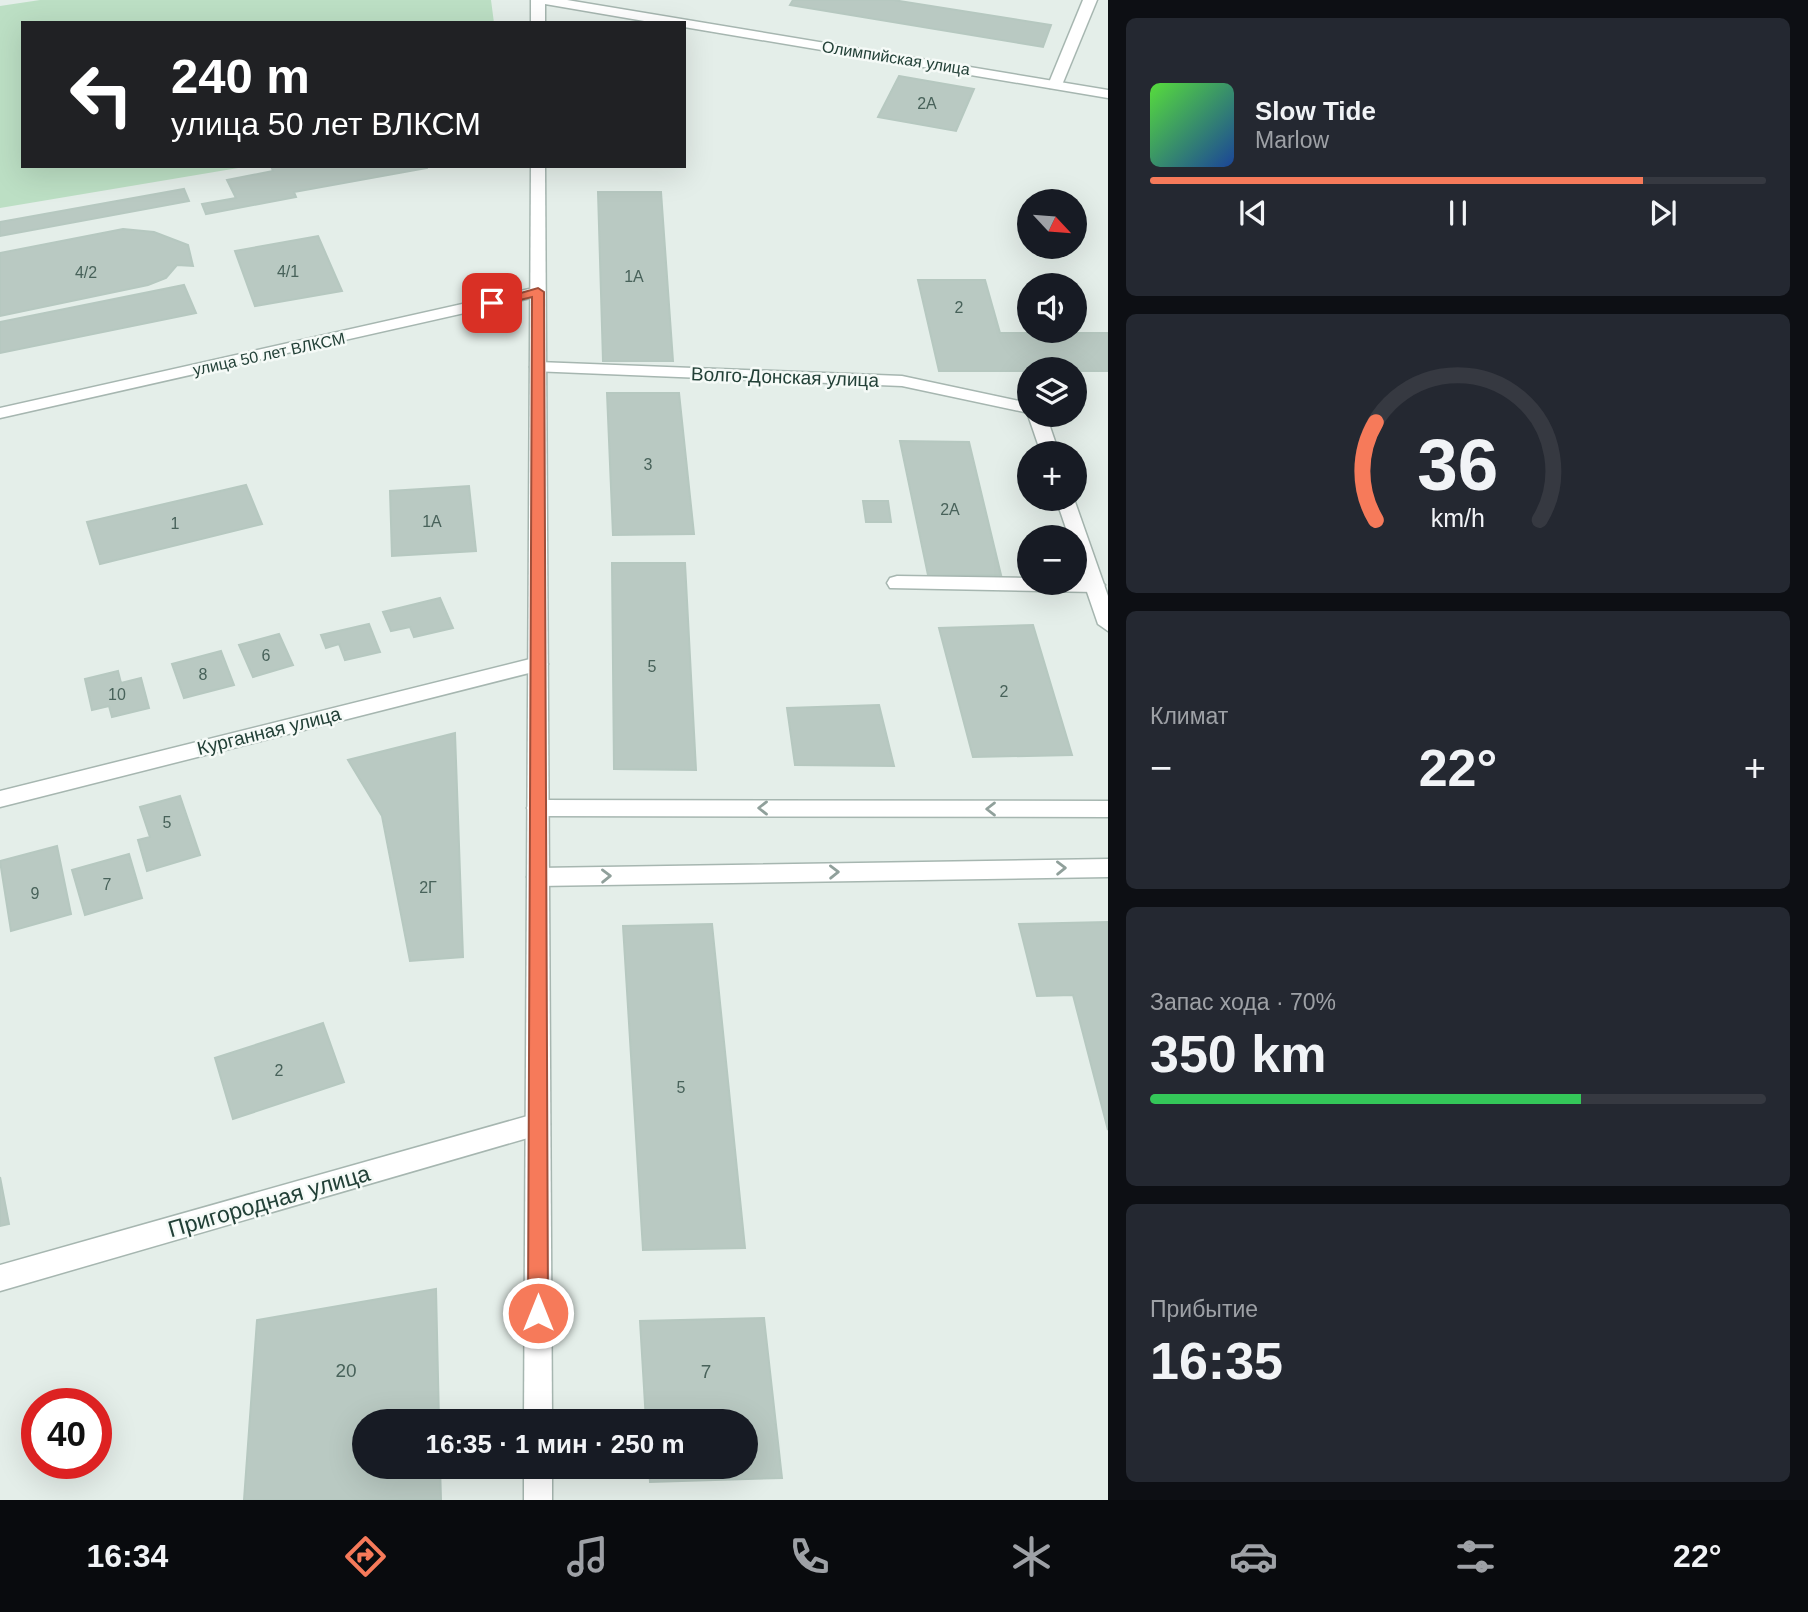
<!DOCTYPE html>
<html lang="ru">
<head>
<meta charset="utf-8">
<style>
  body { margin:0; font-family:Arial,sans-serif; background:#242831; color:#f1f3f6; height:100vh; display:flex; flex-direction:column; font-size:26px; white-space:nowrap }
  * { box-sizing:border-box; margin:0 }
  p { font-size:23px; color:#9ea1a6 }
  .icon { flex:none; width:38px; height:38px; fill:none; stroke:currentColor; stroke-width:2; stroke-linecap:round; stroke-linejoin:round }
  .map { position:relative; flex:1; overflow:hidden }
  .sheet { display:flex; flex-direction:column; gap:18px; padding:18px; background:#0d0f14; width:700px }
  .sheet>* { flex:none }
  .guide { position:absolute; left:21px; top:21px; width:665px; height:147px; border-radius:0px; box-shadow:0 7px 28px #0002; background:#202124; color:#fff; overflow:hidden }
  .needle { width:46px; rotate:116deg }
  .controls { position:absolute; left:1017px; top:189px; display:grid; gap:14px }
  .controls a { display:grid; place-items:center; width:70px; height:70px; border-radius:50%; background:#171b24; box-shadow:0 7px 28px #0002; font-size:35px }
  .speed { position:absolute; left:21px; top:1388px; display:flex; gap:14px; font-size:35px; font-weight:700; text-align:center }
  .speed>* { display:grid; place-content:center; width:91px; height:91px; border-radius:50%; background:#171b24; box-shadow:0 7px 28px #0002; line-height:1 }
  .speed .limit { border:10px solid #d22; background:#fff; color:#111 }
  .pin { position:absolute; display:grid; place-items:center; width:60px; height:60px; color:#fff; margin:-30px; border-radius:14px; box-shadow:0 4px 10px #0006 }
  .me { position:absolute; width:77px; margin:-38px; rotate:0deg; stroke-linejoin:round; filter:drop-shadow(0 0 5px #0008) }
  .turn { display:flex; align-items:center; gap:24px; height:147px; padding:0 35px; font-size:32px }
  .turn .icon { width:91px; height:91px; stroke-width:2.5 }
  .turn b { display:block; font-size:49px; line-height:60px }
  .big { font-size:52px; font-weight:800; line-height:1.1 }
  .sheet .widget { flex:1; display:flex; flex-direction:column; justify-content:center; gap:10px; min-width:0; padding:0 24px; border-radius:10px; background:#242831 }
  .sheet .dial { align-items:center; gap:0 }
  .dial svg { height:182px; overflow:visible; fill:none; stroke:#363941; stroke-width:7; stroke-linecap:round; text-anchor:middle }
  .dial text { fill:#f1f3f6; stroke:none }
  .song { display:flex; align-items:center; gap:21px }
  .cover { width:84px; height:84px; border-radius:10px; background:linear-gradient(135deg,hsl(110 70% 55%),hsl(220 70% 35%)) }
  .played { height:7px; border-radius:4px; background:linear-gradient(90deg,#f67a5a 80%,#363941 80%) }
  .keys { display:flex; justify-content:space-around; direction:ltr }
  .heat { display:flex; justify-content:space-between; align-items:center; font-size:38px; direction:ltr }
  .charge { height:10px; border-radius:5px; background:linear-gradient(90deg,#34c759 70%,#363941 0) }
  .trip { position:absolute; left:352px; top:1409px; width:406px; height:70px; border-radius:35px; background:#171b24; box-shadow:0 7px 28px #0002; font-weight:800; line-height:70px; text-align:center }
  .menu { display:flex; height:112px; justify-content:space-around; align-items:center; background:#090b0e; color:#9ea1a6 }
  .menu .icon { width:49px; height:49px }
  .menu .on { color:#f67a5a }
  .menu b { font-size:32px; color:#f1f3f6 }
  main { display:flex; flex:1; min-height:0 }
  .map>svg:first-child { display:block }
  .green { fill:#bcdfc4 }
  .building { fill:#b9c9c2; stroke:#b6c8c0; stroke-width:2 }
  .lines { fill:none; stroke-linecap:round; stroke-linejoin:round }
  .service-casing { stroke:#a6b6b0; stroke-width:3 }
  .minor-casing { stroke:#a6b6b0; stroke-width:3 }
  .tertiary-casing { stroke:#a6b6b0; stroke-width:3 }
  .service { fill:#fff; fill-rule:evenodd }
  .minor { fill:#fff; fill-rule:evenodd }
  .tertiary { fill:#fff; fill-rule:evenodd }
  .oneway { stroke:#90a09b }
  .route { fill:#f67a5a; stroke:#a04f3a; stroke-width:2 }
  .labels { text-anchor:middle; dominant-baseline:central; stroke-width:5; stroke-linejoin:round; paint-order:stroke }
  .far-street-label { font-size:16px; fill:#224037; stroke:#f5faf7 }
  .number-label { font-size:16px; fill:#48625a }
  .street-label { font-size:19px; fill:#224037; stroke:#f5faf7 }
  .near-number-label { font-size:19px; fill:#48625a }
  .near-street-label { font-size:23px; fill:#224037; stroke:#f5faf7 }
</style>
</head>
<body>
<main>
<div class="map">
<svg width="1108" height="1500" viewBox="0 0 1108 1500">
  <rect width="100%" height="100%" fill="#e4eee9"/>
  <path class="green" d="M40 0H491L494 23H23V166H250L0 208V6Z"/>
  <g class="building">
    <path d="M793 0H893L1051 25 1043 47 790 5Z"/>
    <path d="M899 76 974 89 956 131 878 117Z"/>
    <path d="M271 166H427V168L294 192 296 197 206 214 202 204 236 198 227 180 273 171Z"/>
    <path d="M184 189 189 201 0 236V222Z"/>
    <path d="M598 192H661L673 361H603Z"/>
    <path d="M123 229 154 232 188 245 193 266 177 265 166 278 148 285 0 316V253Z"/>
    <path d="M318 236 342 291 255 306 235 251Z"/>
    <path d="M918 280H985L1000 333H1108V371H939Z"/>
    <path d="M184 285 196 313 0 353V322Z"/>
    <path d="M607 393H679L694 534 613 535Z"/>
    <path d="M900 441 969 442 1001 575H928Z"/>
    <path d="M246 485 262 524 100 564 87 522Z"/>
    <path d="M469 486 476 551 392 556 390 491Z"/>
    <path d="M863 501H888L891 522H866Z"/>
    <path d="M612 563H685L696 770 614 769Z"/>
    <path d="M440 598 453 628 414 637 410 627 391 631 383 612Z"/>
    <path d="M369 624 380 652 345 660 339 644 326 648 321 635Z"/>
    <path d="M1033 625 1072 755 973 757 939 628Z"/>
    <path d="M279 634 293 665 253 677 239 645Z"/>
    <path d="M221 651 234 685 184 698 172 664Z"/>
    <path d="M118 671 121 683 141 678 149 708 112 717 109 706 92 710 85 679Z"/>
    <path d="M879 705 894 766 795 765 787 708Z"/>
    <path d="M455 733 463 957 410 961 382 816 348 760Z"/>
    <path d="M180 796 200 855 147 871 138 840 150 837 140 807Z"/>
    <path d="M57 846 71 914 11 931 0 861Z"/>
    <path d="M129 854 142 898 85 915 72 870Z"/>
    <path d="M1108 922V1130L1073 995 1037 996 1019 924Z"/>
    <path d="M712 924 745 1248 643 1250 623 926Z"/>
    <path d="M323 1023 344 1082 233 1119 215 1058Z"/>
    <path d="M0 1177 9 1224 0 1226Z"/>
    <path d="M436 1289 439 1421H364V1466H440L441 1500H244L257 1320Z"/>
    <path d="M764 1318 782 1478 650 1482 649 1466H746V1421H646L640 1321Z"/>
  </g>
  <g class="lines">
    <defs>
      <path id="service" d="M897 576 1029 578V583H1074V578H1095L1105 585 1095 592 890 588 887 583 890 578Z"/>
      <g id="minor">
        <path d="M1083 0H1097L1062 85 1050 88 1048 85Z"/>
        <path d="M538 287 544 289V295L0 418V408Z"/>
        <path d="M538 362 902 376 1029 403V413L902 386 532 371 530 367 532 363Z"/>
        <path d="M1028 415H1046L1059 453H1041Z"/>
        <path d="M1056 499H1074L1108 596V631L1098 624 1074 554V537H1069Z"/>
        <path d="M538 657 548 664 545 669 0 807V791Z"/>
        <path d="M538 800 1108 801V817L538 816 530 814 527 808 530 802Z"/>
        <path d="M1108 859V877L538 886 530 883 527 877 530 871 538 868Z"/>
        <path d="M538 1113 547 1116 550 1124 547 1132 538 1135 0 1291V1265Z"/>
      </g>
      <g id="tertiary">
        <path d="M531 0H567L1108 90V98L684 27V23H656L545 4V23H531Z"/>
        <path d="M531 166H545L552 1421H524Z"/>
        <rect x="524" y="1466" width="28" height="34"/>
      </g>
    </defs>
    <use href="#service" class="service-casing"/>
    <use href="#minor" class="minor-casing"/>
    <use href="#tertiary" class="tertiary-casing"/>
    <use href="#service" class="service"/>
    <use href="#minor" class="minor"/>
    <use href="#tertiary" class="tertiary"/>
  </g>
  <defs><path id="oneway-chevron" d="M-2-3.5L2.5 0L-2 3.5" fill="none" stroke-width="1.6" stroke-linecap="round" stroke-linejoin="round" transform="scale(1.75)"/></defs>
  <g class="oneway">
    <use href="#oneway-chevron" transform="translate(763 808) rotate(-180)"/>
    <use href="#oneway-chevron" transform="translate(991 809) rotate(-180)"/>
    <use href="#oneway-chevron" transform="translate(1061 868) rotate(-1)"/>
    <use href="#oneway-chevron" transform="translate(834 872) rotate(-1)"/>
    <use href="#oneway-chevron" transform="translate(606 876) rotate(-1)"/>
  </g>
  <path class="route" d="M538 288 544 292 548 1313 545 1320 538 1323 531 1320 528 1313 532 297 492 307 486 303Z"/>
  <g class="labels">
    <g class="far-street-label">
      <text transform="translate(896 58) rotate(9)">Олимпийская улица</text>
      <text transform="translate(269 354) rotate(-12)">улица 50 лет ВЛКСМ</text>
    </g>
    <g class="number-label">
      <text x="927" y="103">2А</text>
      <text x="288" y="271">4/1</text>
      <text x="86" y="272">4/2</text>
      <text x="634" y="276">1А</text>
      <text x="959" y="307">2</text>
      <text x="648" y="464">3</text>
      <text x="950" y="509">2А</text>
      <text x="432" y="521">1А</text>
      <text x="175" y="523">1</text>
      <text x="266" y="655">6</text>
      <text x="652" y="666">5</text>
      <text x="203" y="674">8</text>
      <text x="1004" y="691">2</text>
      <text x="117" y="694">10</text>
      <text x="167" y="822">5</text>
      <text x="107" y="884">7</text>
      <text x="428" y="887">2Г</text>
      <text x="35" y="893">9</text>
      <text x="279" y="1070">2</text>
      <text x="681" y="1087">5</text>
    </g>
    <g class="street-label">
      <text transform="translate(785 377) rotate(2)">Волго-Донская улица</text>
      <text transform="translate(269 731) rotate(-14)">Курганная улица</text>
    </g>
    <g class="near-number-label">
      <text x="346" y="1370">20</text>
      <text x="706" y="1371">7</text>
    </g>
    <g class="near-street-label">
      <text transform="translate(269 1201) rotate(-16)">Пригородная улица</text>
    </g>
  </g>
</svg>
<div class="controls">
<a><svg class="needle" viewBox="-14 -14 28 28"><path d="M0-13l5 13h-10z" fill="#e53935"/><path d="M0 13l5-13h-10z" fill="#9ea1a6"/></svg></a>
<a><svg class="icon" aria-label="sound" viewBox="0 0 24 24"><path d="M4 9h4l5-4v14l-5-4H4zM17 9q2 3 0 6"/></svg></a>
<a><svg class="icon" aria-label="layers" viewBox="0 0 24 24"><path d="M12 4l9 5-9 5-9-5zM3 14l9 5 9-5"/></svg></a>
<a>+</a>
<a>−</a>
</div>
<div class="speed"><div class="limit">40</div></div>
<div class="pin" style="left:492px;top:303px;background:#d93025"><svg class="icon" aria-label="arrive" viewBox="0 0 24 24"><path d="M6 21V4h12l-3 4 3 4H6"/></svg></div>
<svg class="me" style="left:538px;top:1313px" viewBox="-20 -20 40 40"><circle r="17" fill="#f67a5a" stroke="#fff" stroke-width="3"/><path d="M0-11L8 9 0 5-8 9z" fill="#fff"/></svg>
<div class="trip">16:35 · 1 мин · 250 m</div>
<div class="guide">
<div class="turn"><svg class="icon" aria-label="left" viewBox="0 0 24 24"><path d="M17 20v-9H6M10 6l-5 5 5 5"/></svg><div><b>240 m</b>улица 50 лет ВЛКСМ</div></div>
</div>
</div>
<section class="sheet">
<div class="widget">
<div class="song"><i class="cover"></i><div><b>Slow Tide</b><p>Marlow</p></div></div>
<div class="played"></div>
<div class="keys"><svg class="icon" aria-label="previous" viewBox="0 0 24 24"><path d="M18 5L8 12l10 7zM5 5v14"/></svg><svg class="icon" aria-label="pause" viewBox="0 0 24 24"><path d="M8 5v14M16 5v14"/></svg><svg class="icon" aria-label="next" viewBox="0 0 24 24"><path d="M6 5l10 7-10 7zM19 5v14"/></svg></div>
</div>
<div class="widget dial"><svg viewBox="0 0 100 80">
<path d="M14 69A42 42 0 1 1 86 69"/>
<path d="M14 69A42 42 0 0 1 14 26" stroke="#f67a5a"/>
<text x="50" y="56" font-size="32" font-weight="700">36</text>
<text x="50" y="72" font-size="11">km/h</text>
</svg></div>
<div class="widget"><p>Климат</p>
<div class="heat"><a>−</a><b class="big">22°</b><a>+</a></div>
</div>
<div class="widget"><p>Запас хода · 70%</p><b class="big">350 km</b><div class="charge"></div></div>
<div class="widget"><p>Прибытие</p><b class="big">16:35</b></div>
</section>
</main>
<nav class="menu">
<b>16:34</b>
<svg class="icon on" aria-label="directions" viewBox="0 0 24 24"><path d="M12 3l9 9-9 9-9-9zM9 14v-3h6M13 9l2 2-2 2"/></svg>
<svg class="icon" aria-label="music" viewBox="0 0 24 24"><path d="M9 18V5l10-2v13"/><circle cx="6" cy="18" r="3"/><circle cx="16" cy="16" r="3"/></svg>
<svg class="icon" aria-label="phone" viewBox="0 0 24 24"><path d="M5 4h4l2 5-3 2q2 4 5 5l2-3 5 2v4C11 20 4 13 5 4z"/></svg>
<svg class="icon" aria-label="climate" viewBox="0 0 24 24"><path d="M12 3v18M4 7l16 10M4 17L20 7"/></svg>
<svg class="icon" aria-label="car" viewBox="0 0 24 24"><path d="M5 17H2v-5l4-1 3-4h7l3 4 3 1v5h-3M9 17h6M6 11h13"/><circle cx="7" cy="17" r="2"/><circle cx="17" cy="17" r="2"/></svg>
<svg class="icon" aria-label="filters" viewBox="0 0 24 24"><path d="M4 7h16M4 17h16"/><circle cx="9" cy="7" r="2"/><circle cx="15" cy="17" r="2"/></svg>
<b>22°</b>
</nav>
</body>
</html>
